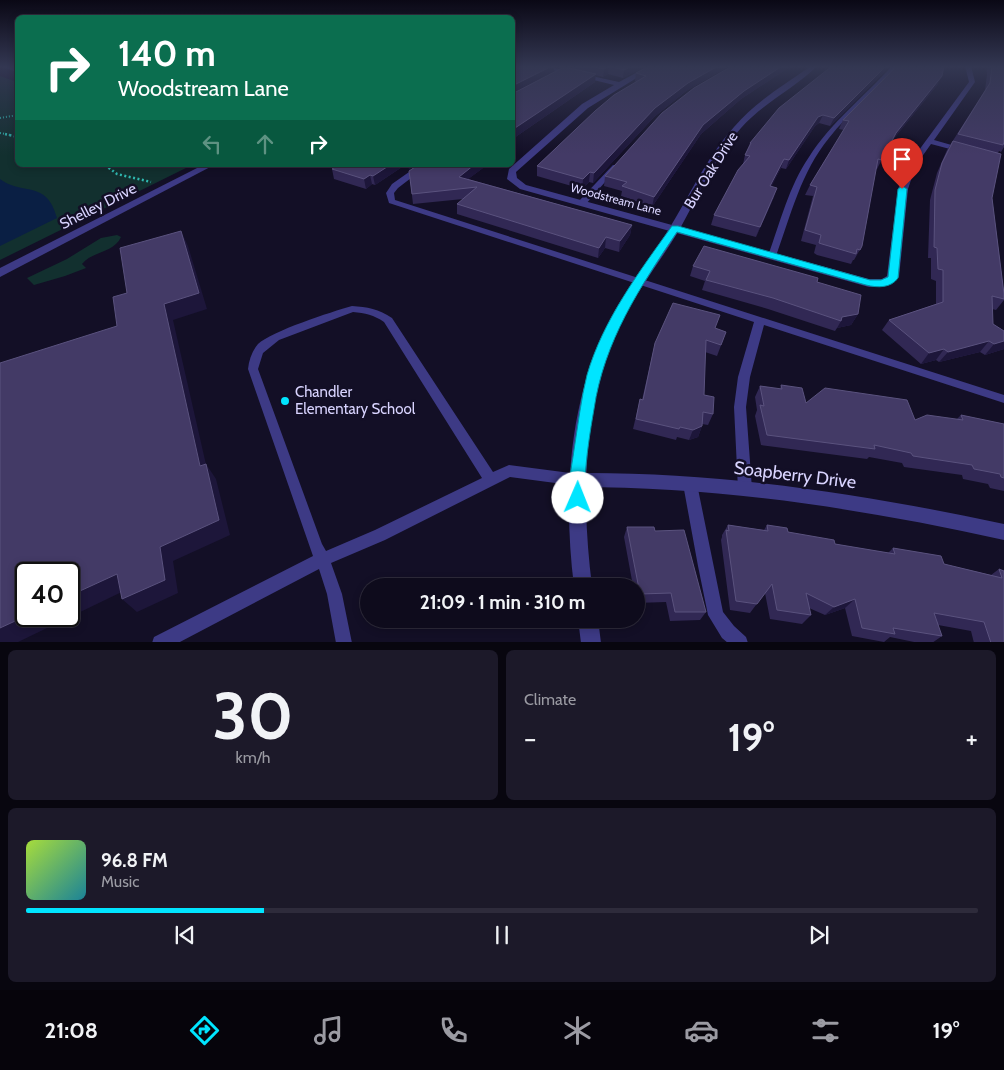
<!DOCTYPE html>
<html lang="en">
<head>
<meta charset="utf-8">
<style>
  body { margin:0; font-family:Cabin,sans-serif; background:#1c1929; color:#f1f3f6; height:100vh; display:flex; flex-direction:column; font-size:19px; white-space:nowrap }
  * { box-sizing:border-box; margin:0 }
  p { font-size:16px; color:#9b9ba3 }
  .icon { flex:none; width:28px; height:28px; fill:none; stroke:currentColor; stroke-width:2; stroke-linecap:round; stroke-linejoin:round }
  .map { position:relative; height:642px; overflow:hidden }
  .drawer { display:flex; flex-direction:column; gap:8px; padding:8px; background:#08060f; flex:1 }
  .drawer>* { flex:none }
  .guide { position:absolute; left:15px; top:15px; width:500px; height:152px; border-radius:8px; box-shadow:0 2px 8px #0003,0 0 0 1px #2e2b3b; background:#0b6e4f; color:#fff; overflow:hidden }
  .speed { position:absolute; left:15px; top:562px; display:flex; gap:10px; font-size:25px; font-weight:700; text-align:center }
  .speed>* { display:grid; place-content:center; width:65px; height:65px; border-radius:50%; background:#0e0b1c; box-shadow:0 2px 8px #0003,0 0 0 1px #2e2b3b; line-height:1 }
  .speed .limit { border:2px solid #111; border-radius:8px; background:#fff; color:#111 }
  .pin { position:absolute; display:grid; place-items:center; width:42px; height:42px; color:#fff; margin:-51px -21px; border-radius:50% 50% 50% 0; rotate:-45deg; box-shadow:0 0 5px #0007 }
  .pin .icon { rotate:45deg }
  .me { position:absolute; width:55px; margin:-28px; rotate:1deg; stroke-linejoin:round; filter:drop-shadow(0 0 4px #0008) }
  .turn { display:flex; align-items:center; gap:18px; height:105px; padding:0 20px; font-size:22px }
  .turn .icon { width:65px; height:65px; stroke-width:2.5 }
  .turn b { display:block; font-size:35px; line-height:42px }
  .lanes { display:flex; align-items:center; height:48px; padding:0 20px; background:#0003; justify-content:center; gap:25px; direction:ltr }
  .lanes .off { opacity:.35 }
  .big { font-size:38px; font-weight:700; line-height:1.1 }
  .drawer .widget { flex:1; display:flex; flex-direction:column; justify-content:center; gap:8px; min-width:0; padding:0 18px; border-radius:8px; background:#1c1929 }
  .drawer .dial { align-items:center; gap:0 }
  .dial b { font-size:65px; line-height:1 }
  .song { display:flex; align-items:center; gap:15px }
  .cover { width:60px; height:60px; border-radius:8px; background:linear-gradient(135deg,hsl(80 70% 55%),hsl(190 70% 35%)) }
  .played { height:5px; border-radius:2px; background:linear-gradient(90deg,#00e5ff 25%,#2e2b3b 25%) }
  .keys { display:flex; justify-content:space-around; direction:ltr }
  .heat { display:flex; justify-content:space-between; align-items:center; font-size:28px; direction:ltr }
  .drawer .tiles { flex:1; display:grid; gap:8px; grid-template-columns:1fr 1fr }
  .widget:last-child { grid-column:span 2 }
  .trip { position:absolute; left:360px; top:578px; width:285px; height:50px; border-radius:25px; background:#0e0b1c; box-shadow:0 2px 8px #0003,0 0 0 1px #2e2b3b; font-weight:700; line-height:50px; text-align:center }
  .tab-bar { display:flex; height:80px; justify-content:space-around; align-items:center; background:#06040b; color:#9b9ba3 }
  .tab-bar .icon { width:35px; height:35px }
  .tab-bar .on { color:#00e5ff }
  .tab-bar b { font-size:22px; color:#f1f3f6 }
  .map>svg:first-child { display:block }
  .green { fill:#12302f }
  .water { fill:#0a1f44 }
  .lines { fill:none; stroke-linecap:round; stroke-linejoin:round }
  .path-far1 { stroke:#2fb8b0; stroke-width:2; stroke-dasharray:1 2; stroke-linecap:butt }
  .path { stroke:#2fb8b0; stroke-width:2.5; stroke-dasharray:2 2.5; stroke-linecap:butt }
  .service { fill:#3d3a85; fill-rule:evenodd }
  .minor { fill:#3d3a85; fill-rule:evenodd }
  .tertiary { fill:#3d3a85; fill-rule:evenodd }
  .wall { fill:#312854 }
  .shaded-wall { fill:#1d163a }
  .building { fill:#433a66; stroke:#5a527e }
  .route { fill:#00e5ff; stroke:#0095a6 }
  .poi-dot { fill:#00e5ff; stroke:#130f26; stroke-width:2 }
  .labels { text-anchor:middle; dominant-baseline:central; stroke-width:5; stroke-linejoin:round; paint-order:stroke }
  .far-street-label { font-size:12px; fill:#d9d4ff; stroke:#130f26 }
  .street-label { font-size:15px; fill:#d9d4ff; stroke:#130f26 }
  .poi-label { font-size:15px; fill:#d9d4ff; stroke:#130f26; text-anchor:start }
  .near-street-label { font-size:18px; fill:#d9d4ff; stroke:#130f26 }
</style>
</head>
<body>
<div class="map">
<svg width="1004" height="643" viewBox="0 0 1004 643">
  <rect width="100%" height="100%" fill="#130f26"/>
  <g class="green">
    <path d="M0 76 17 82 18 165H192L0 260Z"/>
    <path d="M117 235 121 237C114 253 92 251 82 264L86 268 65 276 34 285 27 278 67 259 101 238Z"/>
  </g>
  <path class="water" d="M0 179C22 196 47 179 57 218L0 246Z"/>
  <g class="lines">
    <g class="path-far1">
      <path d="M0 118 18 115"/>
      <path d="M0 133 10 135"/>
    </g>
    <g class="path">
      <path d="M5 134 18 137"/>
      <path d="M105 165 117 174 151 182"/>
      <path d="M107 167 112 165"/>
    </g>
    <g class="service">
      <path d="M892 66H897C876 92 849 112 829 138 801 172 791 215 776 256L772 259 769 258 768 256C780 223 789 186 809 157 831 122 865 96 892 66Z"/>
      <path d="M419 165H428L398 188 394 193 395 200 1004 395V403L764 325 750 377 746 407 752 489 750 493 745 495 740 493 738 489 734 407 738 377 754 322 389 203 386 193 392 184Z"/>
      <path d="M613 165 619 166 585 205H579V201Z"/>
      <path d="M352 306C367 307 379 309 392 318L493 472 509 465 578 474 583 476 585 480 583 484 578 486 510 477 385 540 331 563 342 594 352 643H336L327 594 319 569 178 643H152L154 637 313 556 248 369C249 360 252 351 258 344 272 331 331 312 352 306ZM353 312C365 313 374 315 384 322L482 478 375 530 326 551 322 544 258 369 263 353 279 340Z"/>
      <path d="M690 478 695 480 697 484 723 612 734 626 746 637 748 643H728L722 638 708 615 698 566 683 484 685 480Z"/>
    </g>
    <g class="minor">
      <path d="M1 66 18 68V72L2 67Z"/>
      <path d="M536 66H546L619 82 649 66H656L588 108 516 172 517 178 526 185 869 279H882L887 276 898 189 908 165 969 82 965 66H971L975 82 934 140 969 150 965 153 931 144 916 165 908 189 899 277 889 285 869 287 520 189 507 179 509 169 582 104 614 85Z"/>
      <path d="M578 473C722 472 864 494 1004 524V540C864 509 722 487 578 487L572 485 570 480 572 475Z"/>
    </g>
    <g class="tertiary">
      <path d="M811 66H817C794 89 763 103 741 128 714 158 698 197 678 232 660 262 637 290 622 322 582 403 581 499 592 586H574C563 499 568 400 610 320 626 289 649 262 667 232 689 197 706 158 734 127 755 102 784 85 811 66Z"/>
      <path d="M203 165H214L0 277V268Z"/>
      <path d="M578 619H598L601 643H581Z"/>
    </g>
  </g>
  <g class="wall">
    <path d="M512 66H566L562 68 554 66V72L572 69V66H646L623 78 608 74 603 77 595 75V82L514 138V144Z"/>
    <path d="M649 66H729L686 91 654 117 593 183 589 182 582 189 537 176V166L636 82 635 81 636 73Z"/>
    <path d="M732 66H791L741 99 701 134 652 207 621 196 622 191 604 186 605 176Z"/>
    <path d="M832 66H890L830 126 819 123 815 126 786 169 781 168 771 186 774 197 756 237 711 225 714 215 743 164 745 155 750 143Z"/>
    <path d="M986 66H1004V147L1001 152 999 151 998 153 992 198 1004 294V300L996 310 992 309 993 324 1004 331V349L985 355 980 352 939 362 936 360 921 364 882 330 889 320 936 304V281L931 279V258H928L930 200 937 173 947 150 985 90 987 75Z"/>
    <path d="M938 84 891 142 877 169H876L862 246 854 260H853L851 264 817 255 814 253 816 245 801 241 813 196 805 195 810 185 844 130 839 129 843 120Z"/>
    <path d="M405 165 375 185 372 184 366 189 334 179 332 169Z"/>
    <path d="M418 165H487L468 179 632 225 630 235 619 252 605 248 598 258 457 214V204L463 199 413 204 409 171Z"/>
    <path d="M693 266 817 282 858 314 851 325 837 328 835 331 768 309 702 290 705 281 690 276Z"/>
    <path d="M715 329 726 332 717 356 705 352 704 395 713 414 708 425 702 424V426L698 437 689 440 677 437 676 440 633 429 640 399 642 400 655 343Z"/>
    <path d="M781 385 806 403 915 420 957 419 961 415 1004 424V491L990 488 988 484 963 479 962 475 904 467 902 463 869 457 867 459 761 445 755 416 757 410 755 397 760 386 780 389Z"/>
    <path d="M728 525 764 530 767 525 788 532 835 544 888 553 893 548 944 564 991 575 999 569 1004 571V643H974L971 631 938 625 942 636 932 643H919L890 637 884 642 852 636 845 608 825 615 809 608 811 615 802 624 770 619 765 593 750 613 730 610 721 540 722 537V535Z"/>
    <path d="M627 527 655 531 706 612 700 620 670 621 666 602 636 603V586H633L624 537Z"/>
  </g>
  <g class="shaded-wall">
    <path d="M552 66H554V72L512 95V86Z"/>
    <path d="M609 66 608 74 603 77 604 69Z"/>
    <path d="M632 66H646L623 78 624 70Z"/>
    <path d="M718 66H729L686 91 654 117 593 183 594 173 655 108 688 83Z"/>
    <path d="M782 66H791L741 99 701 134 652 207 654 197 703 125 744 91Z"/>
    <path d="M886 66H890L830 126 834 118Z"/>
    <path d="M596 74 595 82 514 138V144L512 145V130Z"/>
    <path d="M942 76 938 84 891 142 877 169 896 133Z"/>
    <path d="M823 115 819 123 815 126 786 169 789 160 818 117Z"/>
    <path d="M784 159 781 168 767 196 770 186Z"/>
    <path d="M390 165H405L375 185 373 176Z"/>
    <path d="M408 165H416L409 170Z"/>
    <path d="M474 165H487L459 186V177Z"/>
    <path d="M590 172 589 182 582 189 583 179Z"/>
    <path d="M370 175 372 184 366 189 364 179Z"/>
    <path d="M777 188 774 197 756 237 760 227Z"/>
    <path d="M632 225 630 235 619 252 620 241Z"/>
    <path d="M181 231 188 246 207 309 173 320 210 482 200 466 164 304Z"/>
    <path d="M606 237 605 248 598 258 599 248Z"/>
    <path d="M858 314 851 325 837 328 841 321 842 317Z"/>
    <path d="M989 341 980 352 939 362 948 352Z"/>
    <path d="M1004 341V349L985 355 994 344Z"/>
    <path d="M944 349 936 360 921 364 929 353Z"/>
    <path d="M702 426 698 437 689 440 693 430Z"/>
    <path d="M206 464 216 479 230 535 173 561 178 593 137 612 122 599Z"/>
    <path d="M117 574 132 587 16 643H0V628L26 616H69V596Z"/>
    <path d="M855 599 845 608 825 615 834 607Z"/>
  </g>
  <g class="building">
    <path d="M512 66H552L512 86Z"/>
    <path d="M589 66H632L624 70 609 66 604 69Z"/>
    <path d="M649 66H718L688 83 655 108 594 173 590 172 583 179 537 166 595 111 614 95 646 76 636 73Z"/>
    <path d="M732 66H782L744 91 703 125 654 197 622 186 627 182 605 176 662 113 694 88Z"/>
    <path d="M832 66H886L834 118 823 115 818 117 789 160 784 159 770 186 777 188 760 227 714 215 738 170 750 156 745 155 751 143H750L779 108Z"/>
    <path d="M897 66H944L942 76 896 133 882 160 878 159 862 246 860 250 857 249 856 254 822 244 819 243 821 235 805 230 817 187 810 185 849 121 843 120Z"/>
    <path d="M992 66H1004V142L1003 145 958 134 990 83Z"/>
    <path d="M564 67 596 74 512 130V94Z"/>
    <path d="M953 141 1001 154 992 198 1004 294V299L992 296 993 324 1004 331V341L994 344 989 341 948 352 944 349 929 353 889 320 943 302V270L938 269 937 248 934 247 935 190 942 163Z"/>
    <path d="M339 165H390L373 176 370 175 364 179 332 169Z"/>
    <path d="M418 165H474L459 177 632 225 620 241 606 237 599 248 457 204 477 187 412 194 409 171Z"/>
    <path d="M181 231 199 293 164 304 200 466 206 464 219 520 160 547 165 580 122 599 117 574 69 596V574H26V616L0 628V363L117 326 113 297 127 293 120 248Z"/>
    <path d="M704 246 818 278 817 282 861 295 858 314 842 317 841 321 773 298 706 280 710 271 693 266Z"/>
    <path d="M673 303 720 315 715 328 726 332 721 345 706 340 704 395 714 397 713 414 703 412 702 426 693 430 680 427 679 429 636 419 640 399 643 400 655 343Z"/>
    <path d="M781 385 802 388 806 403 825 388 907 400 915 420 927 415 963 420 961 415 1004 424V478L1001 477 1000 474 974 469 972 465 913 456 911 453 874 445 875 449 767 435 760 405 764 406 760 386 782 389Z"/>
    <path d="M728 525 768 531 767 525 787 528 788 532 834 540 835 544 895 554 893 548 941 556 944 564 1002 578 999 569 1004 571V643H991L984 622 934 613 942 636 893 628 895 634 862 628 855 599 834 607 806 593 811 615 777 610 772 584 757 604 736 601 726 530 729 531Z"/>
    <path d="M627 527H654L655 531 684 530 706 612H675L671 593 640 594Z"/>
  </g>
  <linearGradient id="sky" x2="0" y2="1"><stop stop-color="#0a0815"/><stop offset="0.43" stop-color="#333752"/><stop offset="1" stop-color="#333752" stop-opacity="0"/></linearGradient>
  <rect width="1004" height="155" fill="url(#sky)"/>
  <path class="route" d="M902 186 907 189 898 278C891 288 878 288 866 285L677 232C640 287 604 341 594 409 590 432 586 457 585 481 585 488 587 496 584 503L578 505 573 503C566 488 572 466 574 450 578 425 581 399 587 375 603 320 639 272 672 226H678L870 280H881L888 277 898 189Z"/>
  <circle class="poi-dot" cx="285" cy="401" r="5"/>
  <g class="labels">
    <g class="far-street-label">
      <text transform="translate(616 199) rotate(15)">Woodstream Lane</text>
    </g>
    <g class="street-label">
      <text transform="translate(711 170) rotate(-58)">Bur Oak Drive</text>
      <text transform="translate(98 206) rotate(-27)">Shelley Drive</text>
    </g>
    <g class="poi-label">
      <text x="295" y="392">Chandler<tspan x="295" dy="17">Elementary School</tspan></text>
    </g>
    <g class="near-street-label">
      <text transform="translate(795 475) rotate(7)">Soapberry Drive</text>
    </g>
  </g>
</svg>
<div class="speed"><div class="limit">40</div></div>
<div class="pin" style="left:902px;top:189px;background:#d93025"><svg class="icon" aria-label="arrive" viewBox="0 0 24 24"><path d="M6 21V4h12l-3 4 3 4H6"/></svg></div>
<svg class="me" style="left:578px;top:498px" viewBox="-20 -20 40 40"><circle r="19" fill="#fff"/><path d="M0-13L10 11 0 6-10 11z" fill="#00e5ff"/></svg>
<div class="trip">21:09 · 1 min · 310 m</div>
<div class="guide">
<div class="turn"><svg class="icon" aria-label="right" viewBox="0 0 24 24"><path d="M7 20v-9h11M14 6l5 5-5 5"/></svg><div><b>140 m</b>Woodstream Lane</div></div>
<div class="lanes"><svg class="icon off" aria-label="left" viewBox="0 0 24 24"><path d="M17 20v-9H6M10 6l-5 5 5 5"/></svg><svg class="icon off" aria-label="ahead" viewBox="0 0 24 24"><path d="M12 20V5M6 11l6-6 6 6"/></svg><svg class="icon" aria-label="right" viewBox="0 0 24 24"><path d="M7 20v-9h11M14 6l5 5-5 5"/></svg></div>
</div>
</div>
<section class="drawer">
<div class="tiles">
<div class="widget dial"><b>30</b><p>km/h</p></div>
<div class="widget"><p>Climate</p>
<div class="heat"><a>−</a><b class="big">19°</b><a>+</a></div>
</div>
<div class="widget">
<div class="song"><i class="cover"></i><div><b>96.8 FM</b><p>Music</p></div></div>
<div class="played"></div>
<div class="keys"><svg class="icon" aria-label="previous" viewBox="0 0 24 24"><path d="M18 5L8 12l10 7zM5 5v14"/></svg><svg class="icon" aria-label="pause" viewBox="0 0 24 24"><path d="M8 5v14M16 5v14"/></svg><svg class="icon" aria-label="next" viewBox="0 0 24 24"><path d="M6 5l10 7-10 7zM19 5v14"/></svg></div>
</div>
</div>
</section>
<nav class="tab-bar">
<b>21:08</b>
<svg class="icon on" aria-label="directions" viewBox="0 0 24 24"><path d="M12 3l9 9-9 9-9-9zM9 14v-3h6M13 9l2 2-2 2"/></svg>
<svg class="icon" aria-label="music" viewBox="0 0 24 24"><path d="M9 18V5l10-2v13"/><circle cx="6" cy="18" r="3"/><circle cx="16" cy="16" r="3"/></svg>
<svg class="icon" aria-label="phone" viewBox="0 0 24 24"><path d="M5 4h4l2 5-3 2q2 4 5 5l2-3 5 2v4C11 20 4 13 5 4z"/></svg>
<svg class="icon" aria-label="climate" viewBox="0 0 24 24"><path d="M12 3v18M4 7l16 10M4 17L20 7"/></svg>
<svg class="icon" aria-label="car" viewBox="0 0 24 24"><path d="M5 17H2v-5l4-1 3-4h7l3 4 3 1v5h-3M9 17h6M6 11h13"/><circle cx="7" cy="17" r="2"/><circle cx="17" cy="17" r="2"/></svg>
<svg class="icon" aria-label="filters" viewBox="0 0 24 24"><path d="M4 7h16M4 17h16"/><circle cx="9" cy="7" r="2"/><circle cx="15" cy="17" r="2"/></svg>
<b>19°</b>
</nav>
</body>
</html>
